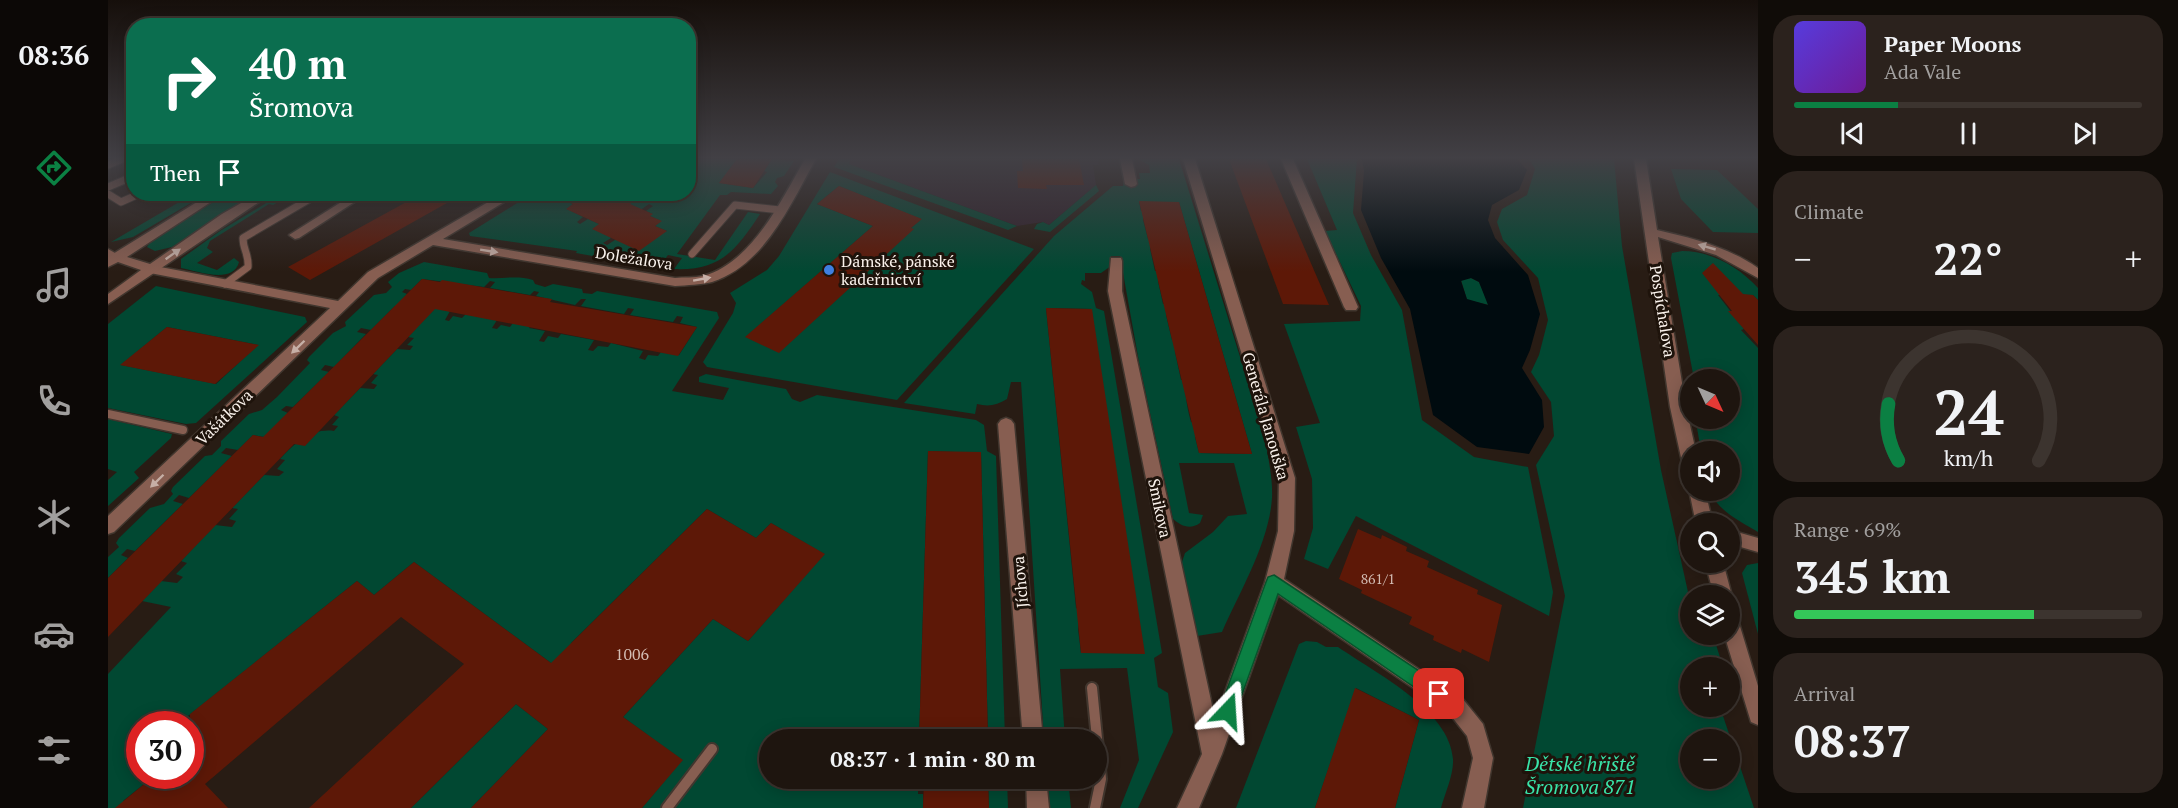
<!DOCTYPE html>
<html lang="en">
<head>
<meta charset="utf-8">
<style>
  body { margin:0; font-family:"PT Serif",serif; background:#2b221d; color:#f1f3f6; height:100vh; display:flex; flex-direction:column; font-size:22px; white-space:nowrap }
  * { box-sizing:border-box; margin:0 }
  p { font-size:20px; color:#a19f9e }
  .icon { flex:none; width:33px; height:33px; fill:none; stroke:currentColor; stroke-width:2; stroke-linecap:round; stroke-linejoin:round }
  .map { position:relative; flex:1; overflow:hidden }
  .drawer { display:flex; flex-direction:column; gap:15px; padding:15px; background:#100c08; width:420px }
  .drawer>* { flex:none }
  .top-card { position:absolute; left:18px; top:18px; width:570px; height:183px; border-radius:24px; box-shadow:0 3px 15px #0003,0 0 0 2px #3c342f; background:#0b6e4f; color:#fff; overflow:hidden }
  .needle { width:39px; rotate:134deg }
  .buttons { position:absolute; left:1572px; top:369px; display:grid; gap:12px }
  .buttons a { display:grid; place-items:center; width:60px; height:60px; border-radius:50%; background:#1e150f; box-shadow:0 3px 15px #0003,0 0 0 2px #3c342f; font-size:30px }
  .speed { position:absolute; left:18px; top:711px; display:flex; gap:12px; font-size:30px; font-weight:700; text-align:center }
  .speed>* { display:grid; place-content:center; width:78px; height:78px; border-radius:50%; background:#1e150f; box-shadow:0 3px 15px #0003,0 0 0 2px #3c342f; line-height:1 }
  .speed .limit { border:9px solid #d22; background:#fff; color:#111 }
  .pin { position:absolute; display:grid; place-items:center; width:51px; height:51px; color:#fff; margin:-26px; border-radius:12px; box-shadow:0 3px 9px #0006 }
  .me { position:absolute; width:66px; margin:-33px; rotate:20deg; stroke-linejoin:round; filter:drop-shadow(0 0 4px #0008) }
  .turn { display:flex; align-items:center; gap:21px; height:126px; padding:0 24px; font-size:27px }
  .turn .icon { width:78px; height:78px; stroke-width:2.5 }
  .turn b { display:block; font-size:42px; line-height:51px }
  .then { display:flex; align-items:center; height:57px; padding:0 24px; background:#0003; gap:12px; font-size:22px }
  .big { font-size:45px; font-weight:600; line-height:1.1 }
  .drawer .card { flex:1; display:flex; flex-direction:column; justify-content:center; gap:9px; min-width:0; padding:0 21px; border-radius:24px; background:#2b221d }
  .drawer .dial { align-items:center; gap:0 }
  .dial svg { height:156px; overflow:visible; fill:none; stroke:#3c342f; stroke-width:7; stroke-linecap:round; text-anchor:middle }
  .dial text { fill:#f1f3f6; stroke:none }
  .song { display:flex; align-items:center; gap:18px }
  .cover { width:72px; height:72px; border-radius:9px; background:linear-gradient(135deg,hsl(250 70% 55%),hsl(280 70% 35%)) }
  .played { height:6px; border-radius:3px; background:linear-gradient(90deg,#0b8043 30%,#3c342f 30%) }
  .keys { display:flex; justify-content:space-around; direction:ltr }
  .heat { display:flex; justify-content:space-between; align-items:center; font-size:33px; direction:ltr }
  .charge { height:9px; border-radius:4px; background:linear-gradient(90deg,#34c759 69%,#3c342f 0) }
  .trip { position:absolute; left:651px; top:729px; width:348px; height:60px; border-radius:30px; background:#1e150f; box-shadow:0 3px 15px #0003,0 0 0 2px #3c342f; font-weight:600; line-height:60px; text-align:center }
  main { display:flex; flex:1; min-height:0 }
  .dock { display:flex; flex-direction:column; width:108px; justify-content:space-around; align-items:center; background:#0c0806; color:#a19f9e }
  .dock .icon { width:42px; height:42px }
  .dock .active { color:#0b8043 }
  .dock b { font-size:27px; color:#f1f3f6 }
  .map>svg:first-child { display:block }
  .education { fill:#31212b }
  .green { fill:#014832; fill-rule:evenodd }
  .water { fill:#000b0f; fill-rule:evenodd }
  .building { fill:#5d1807 }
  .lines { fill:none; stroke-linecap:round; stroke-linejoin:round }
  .service-far2-casing { stroke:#41362e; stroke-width:9 }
  .service-far1-casing { stroke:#41362e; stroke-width:11 }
  .service-casing { stroke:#41362e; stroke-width:14 }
  .minor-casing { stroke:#41362e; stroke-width:3 }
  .tertiary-casing { stroke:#41362e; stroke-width:3 }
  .service-far2 { stroke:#875e51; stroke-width:7 }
  .service-far1 { stroke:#875e51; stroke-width:8 }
  .service { stroke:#875e51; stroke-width:10 }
  .minor { fill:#875e51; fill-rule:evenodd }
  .tertiary { fill:#875e51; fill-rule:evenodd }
  .oneway { fill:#c6afa6 }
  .route { fill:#0b8043; stroke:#07532c; stroke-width:1.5 }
  .shop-dot { fill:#3f7fe0; stroke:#1e130b; stroke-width:2 }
  .labels { text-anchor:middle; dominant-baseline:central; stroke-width:6; stroke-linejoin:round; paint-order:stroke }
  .number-label { font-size:14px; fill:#d3bcb3 }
  .street-label { font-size:16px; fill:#faf2ec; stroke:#1e130b }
  .poi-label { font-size:16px; fill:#faf2ec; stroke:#1e130b; text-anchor:start }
  .near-number-label { font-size:16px; fill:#d3bcb3 }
  .near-park-label { font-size:20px; font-style:italic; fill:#39e4a9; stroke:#1e130b }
</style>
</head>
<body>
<main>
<nav class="dock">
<b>08:36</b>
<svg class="icon active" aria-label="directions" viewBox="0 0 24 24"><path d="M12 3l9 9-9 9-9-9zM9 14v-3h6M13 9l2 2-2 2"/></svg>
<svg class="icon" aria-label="music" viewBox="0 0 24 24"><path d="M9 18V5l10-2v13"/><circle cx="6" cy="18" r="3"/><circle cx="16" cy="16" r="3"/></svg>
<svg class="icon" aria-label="phone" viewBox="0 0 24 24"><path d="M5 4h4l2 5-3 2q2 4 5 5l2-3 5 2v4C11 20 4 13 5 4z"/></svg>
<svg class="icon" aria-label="climate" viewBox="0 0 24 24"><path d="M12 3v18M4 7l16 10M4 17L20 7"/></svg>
<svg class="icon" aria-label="car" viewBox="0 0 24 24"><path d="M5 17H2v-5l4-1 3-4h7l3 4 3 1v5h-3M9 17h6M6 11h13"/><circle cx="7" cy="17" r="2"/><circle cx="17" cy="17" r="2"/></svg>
<svg class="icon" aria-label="filters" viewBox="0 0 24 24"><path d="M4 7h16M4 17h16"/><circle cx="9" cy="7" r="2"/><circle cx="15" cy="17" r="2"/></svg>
</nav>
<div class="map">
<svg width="1650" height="808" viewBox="0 0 1650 808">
  <rect width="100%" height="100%" fill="#281c14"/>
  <path class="education" d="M743 159H990L991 165H985L988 185 941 225 935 222 909 226 741 164Z"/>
  <g class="green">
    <path d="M581 159H629L611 183 645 188 659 172 656 171 664 159 686 161 676 176 669 178 667 182 670 186 663 194 623 192 619 195H612L569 254 607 260 640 212 652 214C628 250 613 271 566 269L574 258 560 255 551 267 541 263 534 265 468 253 469 251 362 236 361 233 424 194H448L457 198 455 200 465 204 459 209 475 217 469 222 472 224 480 219 491 224 503 238 495 243 499 245 507 240 559 231 547 226 553 221 542 216 544 214 538 211 545 206 541 204 531 211 519 206 525 201 515 196 517 195 516 194H580Z"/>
    <path d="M731 159H743L741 164 909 226 900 230 726 167Z"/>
    <path d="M1030 159H1071L1157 438C1160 458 1165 478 1164 498 1161 543 1132 591 1114 632L1089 636 1073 565 1077 553 1105 532 1120 516 1139 514 1126 463H1071L1081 513 1095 515 1092 523C1082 530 1073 526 1065 519L1031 362 1012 256H1003V266L993 273H977V281L974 280 973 284 984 292 988 308 996 311 1054 653 1046 658 1050 687 1060 693 1065 732 1030 808H1012L1031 760 1019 668 952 669 957 739H936L913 382H903L899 399C889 405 881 407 869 404L867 414 796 403 946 236 1005 186H1015L1016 179H1032L1031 173H1042L1041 165ZM1031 202H1071L1144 454 1091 453 1087 437H1091L1087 423 1083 422C1079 408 1077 395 1077 380H1073L1067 352V340H1064L1058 315 1059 304H1055L1050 281 1051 271H1047L1042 249 1043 240 1040 239 1035 220 1036 211H1033ZM938 308 984 309 973 653 970 629 973 609 968 608Z"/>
    <path d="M1199 159H1249L1245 213 1263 255 1294 310 1314 420 1366 457 1420 467 1445 592 1441 616 1248 516 1220 569 1196 559 1205 528 1204 479 1188 427 1212 423 1176 324 1252 321 1253 306 1217 231 1229 230Z"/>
    <path d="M1421 159H1506L1514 246 1553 470 1582 601V634L1605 635 1615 667 1582 668V706L1612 707 1646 808H1415L1457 596 1428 465 1446 436 1443 402 1423 372 1431 355 1440 320 1430 278 1395 240 1389 222 1394 209 1419 195 1427 169ZM1582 740H1622V778H1582Z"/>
    <path d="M1563 169 1609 170 1650 209V233L1605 232 1573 199Z"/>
    <path d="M722 172 926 249 789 400 599 367 595 362 625 313 628 303 622 293 659 270 671 256ZM731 186 813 219 803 228 638 337 765 226 709 204Z"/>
    <path d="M988 185 991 191 942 232 926 229 929 224 935 222 941 225Z"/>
    <path d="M85 194H98L25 237 3 242Z"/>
    <path d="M119 194H150L64 247 47 251 39 247 44 239Z"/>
    <path d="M173 194H184L165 205 161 204 102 241 99 248 105 252 89 263 109 270 126 258 131 262C125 285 89 271 73 268V259L112 231Z"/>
    <path d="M1574 251C1603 251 1631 267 1650 288V300L1645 295H1610L1636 329 1633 330 1650 348V532C1630 520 1612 512 1601 491L1622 490V452L1593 451 1588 422 1593 419 1622 418V380L1586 379 1563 258 1564 253Z"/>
    <path d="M316 262 379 273 381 278C395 279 410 275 425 280L427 284 437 287 445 284 474 289 475 293 484 294 489 291 609 312 611 318 564 391 615 400 621 388 591 382V377L598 374 678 389 684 399 692 402 709 395 868 420 876 425 879 451 888 456 897 739H880L873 453 820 451 811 740H662V778L810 779V794H815V808H534L574 760 515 717 605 619 640 641 716 554 663 523 648 538 599 509 463 643 477 688 306 562 266 595 249 581 70 724H32V776H46L15 801 21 808H0V674L63 607 34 601 53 581 69 583 75 577 68 574 79 563 73 561 107 525 124 527 128 521 121 519 130 509 124 508 156 475 171 476 176 472 169 469 177 460 172 459C187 443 204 428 226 431L230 426 224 425 231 417 226 415 252 388 266 389 269 385 263 383 270 375 265 374 289 349 302 350 305 346 299 345 306 338 300 337 326 308 342 311 337 320 341 321 345 316 354 318 358 314 389 320 384 328 389 329 393 325 402 327 405 323 422 326 421 328 437 331 431 341 436 342 440 336 450 338 453 334 486 340 480 350 485 351 490 346 500 347 503 343 535 351 531 358 537 360 540 355 550 356 553 352 571 355 589 327 572 323 575 317 569 316 565 322 522 315 526 309 520 308 516 314 473 306 478 299H473L467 305 428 296 431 292 426 291 422 295 382 288 387 282 382 281 376 287 314 279 303 290 297 289 294 292 299 294 290 306H287L263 330 253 328 249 332 258 334 226 367 217 365 213 370 221 372 185 407 178 406 173 410 180 413 156 437 145 435 130 450 118 448 113 453 124 456 81 498 71 495 65 501 75 504 27 551 19 549 13 555 20 558 0 578V557L11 547 8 543 11 538 42 508 56 504 65 494 63 491 65 487 97 456 104 455 113 446V441L141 414 154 410 169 397 202 363 199 360 201 357 225 333 238 326 237 322 266 295 278 293 284 287 280 282 291 273Z"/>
    <path d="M1363 278 1371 282 1381 305 1359 300 1353 280Z"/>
    <path d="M48 286 197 317 199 322 88 423 78 424 0 408V324ZM59 327 150 345 108 384 13 365Z"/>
    <path d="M0 419 64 434 63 438 26 472 31 478 0 506V480L9 472 0 469Z"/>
    <path d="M1650 563V634L1634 573 1639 565Z"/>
    <path d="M1198 641 1209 642 1218 647H1230C1266 672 1342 710 1345 759 1346 774 1337 793 1333 808H1287L1311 720 1248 688 1207 808H1128L1191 644Z"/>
    <path d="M408 704 440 729 363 808H303Z"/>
    <path d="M880 779H899L900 808H881Z"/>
    <path d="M938 779H960L963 808H940Z"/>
  </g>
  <path class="water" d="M1254 159H1409L1419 170 1411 190 1384 205 1380 220 1387 238 1420 275 1432 314 1422 350 1414 368 1434 400 1436 427 1421 454 1369 447 1325 415 1302 309 1273 258 1253 210 1256 171ZM1363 278 1371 282 1380 305 1359 299 1353 281Z"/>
  <g class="building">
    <path d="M629 159H664L645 188 611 183Z"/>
    <path d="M914 159H971L976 185H938L939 189 910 188 909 171H915Z"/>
    <path d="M1121 159H1158L1221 305 1175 304Z"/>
    <path d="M731 186 814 219 803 228 806 229 671 353 637 337 765 226 709 204Z"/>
    <path d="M313 194H355L202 280 180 267Z"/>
    <path d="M442 194H509L526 201 522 204 545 214 542 216 554 221 547 226 559 231 531 251 484 229 491 224 458 209 465 204Z"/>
    <path d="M1031 201 1071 202 1144 454 1091 453Z"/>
    <path d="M1605 263 1635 294 1645 295 1650 300V345L1620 311H1624L1594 273Z"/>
    <path d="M314 279 332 282 334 280 425 296 444 299 442 302 589 327 570 356 327 309 197 446 186 444 0 637V578L145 435 155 437Z"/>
    <path d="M938 308 984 309 1037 654 973 653Z"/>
    <path d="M59 327 151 345 107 384 12 365Z"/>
    <path d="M820 451 873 452 880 740H811Z"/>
    <path d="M599 509 648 538 663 523 717 554 640 641 605 619 515 717 575 760 534 808H363L440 729 408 704 303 808H201L356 664 293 617 97 784 120 808H7L46 776H82V714L249 581 266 595 306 562 443 663Z"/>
    <path d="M1250 529 1273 539 1274 535 1299 547 1298 551 1321 561 1319 567 1370 590 1369 594 1394 605 1381 662 1354 649 1353 653 1325 640 1326 636 1301 624 1304 617 1253 593 1254 590 1231 579Z"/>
    <path d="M1247 688 1311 720 1287 808H1207Z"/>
    <path d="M816 778H880L881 808H815Z"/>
  </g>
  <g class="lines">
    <defs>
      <g id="service-far2">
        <path d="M0 165 14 159"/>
        <path d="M0 187 26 176"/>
        <path d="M0 194 13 202 31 194"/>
        <path d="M584 254 627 205 672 210"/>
        <path d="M117 284 140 267C141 254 135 250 135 238L210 194"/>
      </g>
      <path id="service-far1" d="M0 414 75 430"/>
      <g id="service">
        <path d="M984 688 993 779 987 808"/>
        <path d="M559 808 604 749"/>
      </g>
      <g id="minor">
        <path d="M697 159H708C683 203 657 265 604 282 592 285 580 285 567 286L325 245 270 278 6 532 0 534V516L222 308 42 273 36 269 37 266 42 265 230 301 260 272 394 194H408L406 196 335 239 567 278C576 277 586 278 595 276 644 263 674 199 697 159Z"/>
        <path d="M1012 159H1024L1029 184 1027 186 1023 187 1017 184Z"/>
        <path d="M1075 159H1087L1187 478 1186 531 1176 579 1354 698 1375 724 1385 758 1376 808H1354L1365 758 1359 736 1340 712 1170 595 1114 754 1091 808H1069L1094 754 1000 291 1003 258H1013L1014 261V291L1107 719 1157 582 1170 531 1171 478Z"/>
        <path d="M1173 159H1185L1250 307 1248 310H1238L1236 307Z"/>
        <path d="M1526 159H1538L1549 230C1584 238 1620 247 1650 268V278L1608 255 1550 237 1578 407 1588 452H1582V468L1576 466 1574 462 1562 407Z"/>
        <path d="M246 194H259L191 238 187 239 181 235Z"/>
        <path d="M0 249 14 257 12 260 0 258Z"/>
        <path d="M898 418 903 420 906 424 935 740H915L890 424 893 420Z"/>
        <path d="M1582 487V490H1597L1605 524H1588L1581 490Z"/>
        <path d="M1622 530 1650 538V552L1622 544Z"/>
        <path d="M1597 562H1615L1624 596 1622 601V596H1606Z"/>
        <path d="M1622 615 1629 617 1631 623 1650 686V725L1643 722 1616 634H1622Z"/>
        <path d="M918 778H938L941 808H919Z"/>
      </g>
      <path id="tertiary" d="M102 194H115L19 257 42 264 114 214 149 194H163L0 304V294L33 270 10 262 0 267V257Z"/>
    </defs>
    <use href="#service-far2" class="service-far2-casing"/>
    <use href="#service-far1" class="service-far1-casing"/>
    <use href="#service" class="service-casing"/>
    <use href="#minor" class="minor-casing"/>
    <use href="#tertiary" class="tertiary-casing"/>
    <use href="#service-far2" class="service-far2"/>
    <use href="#service-far1" class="service-far1"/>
    <use href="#service" class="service"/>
    <use href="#minor" class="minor"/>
    <use href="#tertiary" class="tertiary"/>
  </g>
  <defs><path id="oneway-solid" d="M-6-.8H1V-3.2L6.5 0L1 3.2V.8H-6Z" transform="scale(1.5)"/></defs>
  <g class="oneway">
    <use href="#oneway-solid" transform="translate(1599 247) rotate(-164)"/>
    <use href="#oneway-solid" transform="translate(381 251) rotate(9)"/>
    <use href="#oneway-solid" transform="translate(65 254) rotate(-35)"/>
    <use href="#oneway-solid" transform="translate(594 279) rotate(-10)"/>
    <use href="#oneway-solid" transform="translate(190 347) rotate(136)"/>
    <use href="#oneway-solid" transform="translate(49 481) rotate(136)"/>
  </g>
  <linearGradient id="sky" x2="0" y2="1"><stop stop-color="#160f0b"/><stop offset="0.58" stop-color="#424045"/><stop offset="1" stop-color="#424045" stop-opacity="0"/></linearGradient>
  <rect width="1650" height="272" fill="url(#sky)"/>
  <path class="route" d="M1166 575 1337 688 1340 694 1337 700 1331 702 1325 700 1170 594 1126 717 1120 720 1113 717 1111 711 1158 582 1160 577Z"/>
  <circle class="shop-dot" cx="721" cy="270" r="6"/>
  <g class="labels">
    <g class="number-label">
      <text x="1270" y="578">861/1</text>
    </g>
    <g class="street-label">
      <text transform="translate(526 258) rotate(9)">Doležalova</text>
      <text transform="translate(1555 311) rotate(81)">Pospíchalova</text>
      <text transform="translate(1158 416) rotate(74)">Generála Janouška</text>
      <text transform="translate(116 417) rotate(-44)">Vašátkova</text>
      <text transform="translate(1052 508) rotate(78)">Smikova</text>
      <text transform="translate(912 582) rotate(-95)">Jíchova</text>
    </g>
    <g class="poi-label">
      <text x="733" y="261">Dámské, pánské<tspan x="733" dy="18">kadeřnictví</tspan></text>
    </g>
    <g class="near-number-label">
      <text x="524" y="654">1006</text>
    </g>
    <g class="near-park-label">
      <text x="1472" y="763">Dětské hřiště<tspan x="1472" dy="23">Šromova 871</tspan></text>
    </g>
  </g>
</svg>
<div class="buttons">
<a><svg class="needle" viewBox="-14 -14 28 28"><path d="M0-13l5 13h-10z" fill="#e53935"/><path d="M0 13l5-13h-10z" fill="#a19f9e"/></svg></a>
<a><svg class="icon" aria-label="sound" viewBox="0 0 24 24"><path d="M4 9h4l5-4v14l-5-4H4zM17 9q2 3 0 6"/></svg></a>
<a><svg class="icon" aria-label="search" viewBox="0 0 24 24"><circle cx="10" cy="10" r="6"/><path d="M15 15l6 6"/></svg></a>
<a><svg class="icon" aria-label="layers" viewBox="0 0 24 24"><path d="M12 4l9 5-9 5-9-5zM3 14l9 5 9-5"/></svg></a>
<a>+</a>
<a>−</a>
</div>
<div class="speed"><div class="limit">30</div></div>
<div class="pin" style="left:1331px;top:694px;background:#d93025"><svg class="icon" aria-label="arrive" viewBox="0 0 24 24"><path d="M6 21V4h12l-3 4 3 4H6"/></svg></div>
<svg class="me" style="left:1120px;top:711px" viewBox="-20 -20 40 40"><path d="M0-17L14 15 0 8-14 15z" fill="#0b8043" stroke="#fff" stroke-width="4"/></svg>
<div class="trip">08:37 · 1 min · 80 m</div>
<div class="top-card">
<div class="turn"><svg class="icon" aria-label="right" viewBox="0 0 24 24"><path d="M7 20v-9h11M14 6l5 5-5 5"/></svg><div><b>40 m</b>Šromova</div></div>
<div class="then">Then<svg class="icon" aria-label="arrive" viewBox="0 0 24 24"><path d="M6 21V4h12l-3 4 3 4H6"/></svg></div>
</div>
</div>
<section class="drawer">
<div class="card">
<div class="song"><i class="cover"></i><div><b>Paper Moons</b><p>Ada Vale</p></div></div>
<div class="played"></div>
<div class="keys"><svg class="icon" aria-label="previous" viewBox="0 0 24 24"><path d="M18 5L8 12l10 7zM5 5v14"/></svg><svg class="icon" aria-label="pause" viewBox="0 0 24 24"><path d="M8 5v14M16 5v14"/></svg><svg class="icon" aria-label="next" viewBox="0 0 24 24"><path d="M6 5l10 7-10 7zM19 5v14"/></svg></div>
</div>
<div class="card"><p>Climate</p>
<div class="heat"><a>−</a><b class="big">22°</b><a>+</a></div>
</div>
<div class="card dial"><svg viewBox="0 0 100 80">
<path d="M14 69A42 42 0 1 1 86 69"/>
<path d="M14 69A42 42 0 0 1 9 40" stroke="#0b8043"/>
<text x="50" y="56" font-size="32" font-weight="700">24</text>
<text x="50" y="72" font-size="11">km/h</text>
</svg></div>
<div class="card"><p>Range · 69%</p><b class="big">345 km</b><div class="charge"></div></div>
<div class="card"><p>Arrival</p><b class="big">08:37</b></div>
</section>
</main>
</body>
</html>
